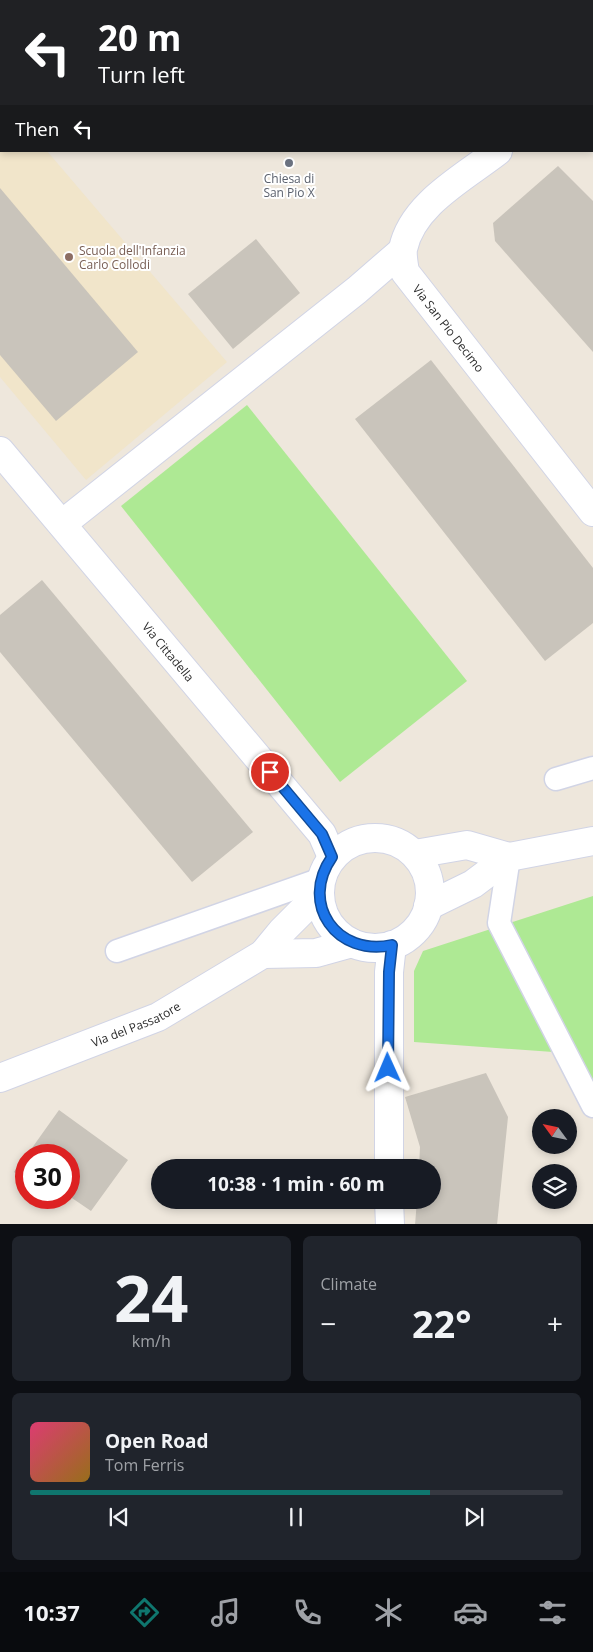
<!DOCTYPE html>
<html lang="en">
<head>
<meta charset="utf-8">
<style>
  body { margin:0; font-family:"Open Sans",sans-serif; background:#20242c; color:#f1f3f6; height:100vh; display:flex; flex-direction:column; font-size:19px; white-space:nowrap }
  * { box-sizing:border-box; margin:0 }
  p { font-size:16px; color:#9ea1a6 }
  .icon { flex:none; width:28px; height:28px; fill:none; stroke:currentColor; stroke-width:2; stroke-linecap:round; stroke-linejoin:round }
  .map { position:relative; height:1224px; overflow:hidden }
  .sheet { display:flex; flex-direction:column; gap:12px; padding:12px; background:#0d0f14; flex:1 }
  .sheet>* { flex:none }
  .guide { position:absolute; left:0px; top:0px; width:594px; height:152px; box-shadow:0 2px 8px #0003; background:#202124; color:#fff; overflow:hidden }
  .needle { width:32px; rotate:303deg }
  .controls { position:absolute; left:532px; top:1109px; display:grid; gap:10px }
  .controls a { display:grid; place-items:center; width:45px; height:45px; border-radius:50%; background:#171b24; box-shadow:0 2px 8px #0003; font-size:25px }
  .speed { position:absolute; left:15px; top:1144px; display:flex; gap:10px; font-size:25px; font-weight:700; text-align:center }
  .speed>* { display:grid; place-content:center; width:65px; height:65px; border-radius:50%; background:#171b24; box-shadow:0 2px 8px #0003; line-height:1 }
  .speed .limit { border:8px solid #d22; background:#fff; color:#111 }
  .pin { position:absolute; display:grid; place-items:center; width:42px; height:42px; color:#fff; margin:-21px; border:2px solid #fff; border-radius:50%; box-shadow:0 1px 5px #0007 }
  .me { position:absolute; width:55px; margin:-28px; rotate:359deg; stroke-linejoin:round; filter:drop-shadow(0 0 4px #0008) }
  .turn { display:flex; align-items:center; gap:18px; height:105px; padding:0 15px; font-size:22px }
  .turn .icon { width:65px; height:65px; stroke-width:2.5 }
  .turn b { display:block; font-size:35px; line-height:42px }
  .then { display:flex; align-items:center; height:48px; padding:0 15px; background:#0003; gap:10px; font-size:19px }
  .big { font-size:38px; font-weight:700; line-height:1.1 }
  .sheet .card { flex:1; display:flex; flex-direction:column; justify-content:center; gap:8px; min-width:0; padding:0 18px; border-radius:8px; background:#20242c }
  .sheet .dial { align-items:center; gap:0 }
  .dial b { font-size:65px; line-height:1 }
  .song { display:flex; align-items:center; gap:15px }
  .cover { width:60px; height:60px; border-radius:8px; background:linear-gradient(135deg,hsl(340 70% 55%),hsl(40 70% 35%)) }
  .played { height:5px; border-radius:2px; background:linear-gradient(90deg,#0f766e 75%,#363941 75%) }
  .keys { display:flex; justify-content:space-around; direction:ltr }
  .heat { display:flex; justify-content:space-between; align-items:center; font-size:28px; direction:ltr }
  .sheet .tiles { flex:1; display:grid; gap:12px; grid-template-columns:1fr 1fr }
  .card:last-child { grid-column:span 2 }
  .trip { position:absolute; left:151px; top:1159px; width:290px; height:50px; border-radius:25px; background:#171b24; box-shadow:0 2px 8px #0003; font-weight:700; line-height:50px; text-align:center }
  .tab-bar { display:flex; height:80px; justify-content:space-around; align-items:center; background:#090b0e; color:#9ea1a6 }
  .tab-bar .icon { width:35px; height:35px }
  .tab-bar .selected { color:#0f766e }
  .tab-bar b { font-size:22px; color:#f1f3f6 }
  .map>svg:first-child { display:block }
  .education { fill:#f1e5ca }
  .green { fill:#aee994 }
  .building { fill:#c9c4bb }
  .lines { fill:none; stroke-linecap:round; stroke-linejoin:round }
  .service-casing { stroke:#d1d4e5; stroke-width:25 }
  .minor-casing { stroke:#d1d4e5; stroke-width:30 }
  .tertiary-casing { stroke:#d1d4e5; stroke-width:30 }
  .service { stroke:#fff; stroke-width:22 }
  .minor { stroke:#fff; stroke-width:28 }
  .tertiary { stroke:#fff; stroke-width:28 }
  .route-casing { stroke:#114b97; stroke-width:12 }
  .route { stroke:#1a73e8; stroke-width:9 }
  .worship-dot { fill:#6b7280; stroke:#fff; stroke-width:2 }
  .education-dot { fill:#8d6e63; stroke:#fff; stroke-width:2 }
  .labels { text-anchor:middle; dominant-baseline:central; stroke-width:4; stroke-linejoin:round; paint-order:stroke }
  .worship-label { font-size:12px; fill:#5b616d; stroke:#fff }
  .education-label { font-size:12px; fill:#785e54; stroke:#fff; text-anchor:start }
  .street-label { font-size:12px; fill:#2b2b2b; stroke:#fff }
</style>
</head>
<body>
<div class="map">
<svg width="593" height="1225" viewBox="0 0 593 1225">
  <rect width="100%" height="100%" fill="#eee7dc"/>
  <path class="education" d="M0 96 1 151H47L227 362 86 480 0 377Z"/>
  <g class="green">
    <path d="M0 0H100L102 1H1V97Z"/>
    <path d="M247 405 467 681 340 782 121 506Z"/>
    <path d="M593 896V1094L567 1053 414 1042V971L423 951Z"/>
  </g>
  <g class="building">
    <path d="M558 166 593 201V352L495 241 493 223Z"/>
    <path d="M0 188 138 352 56 421 0 355Z"/>
    <path d="M256 239 300 293 233 349 188 294Z"/>
    <path d="M431 360 593 568V623L545 661 355 419Z"/>
    <path d="M42 580 253 832 192 882 0 652V615Z"/>
    <path d="M486 1073 508 1117 497 1225H415L417 1200H432V1168H419L420 1147 405 1097Z"/>
    <path d="M59 1110 128 1160 91 1211 69 1196V1155H27Z"/>
    <path d="M26 1155V1181L14 1172Z"/>
  </g>
  <g class="lines">
    <defs>
      <g id="service">
        <path d="M485 0V1"/>
        <path d="M556 779 593 768"/>
        <path d="M509 857 499 923 593 1106"/>
        <path d="M117 951 321 879"/>
      </g>
      <g id="minor">
        <path d="M592 78H593"/>
        <path id="s1" d="M498 151C465 177 412 204 403 249 402 256 404 265 405 272L593 512"/>
        <path id="s2" d="M0 451 322 834 332 857"/>
        <path d="M62 524 357 290 402 251"/>
        <path d="M389 1168V972L392 945"/>
        <path d="M389 1200 390 1225"/>
      </g>
      <g id="tertiary">
        <circle cx="375" cy="893" r="55"/>
        <path d="M415 854 467 845 509 857"/>
        <path d="M428 906 473 884 509 857 593 841"/>
        <path d="M263 954 316 953 352 943"/>
        <path id="s3" d="M0 1078 158 1017 263 954 282 931 319 894"/>
      </g>
    </defs>
    <use href="#service" class="service-casing"/>
    <use href="#minor" class="minor-casing"/>
    <use href="#tertiary" class="tertiary-casing"/>
    <use href="#service" class="service"/>
    <use href="#minor" class="minor"/>
    <use href="#tertiary" class="tertiary"/>
  </g>
  <g class="lines">
    <defs>
      <path id="route" d="M270 772 322 834 332 857C299 904 337 957 392 945L389 972 388 1068"/>
    </defs>
    <use href="#route" class="route-casing"/>
    <use href="#route" class="route"/>
  </g>
  <circle class="worship-dot" cx="289" cy="163" r="5"/>
  <circle class="education-dot" cx="69" cy="257" r="5"/>
  <g class="labels">
    <g class="worship-label">
      <text x="289" y="178">Chiesa di<tspan x="289" dy="14">San Pio X</tspan></text>
    </g>
    <g class="education-label">
      <text x="79" y="250">Scuola dell'Infanzia<tspan x="79" dy="14">Carlo Collodi</tspan></text>
    </g>
    <g class="street-label">
      <text stroke="none"><textPath href="#s1" startOffset="234">Via San Pio Decimo</textPath></text>
      <text stroke="none"><textPath href="#s2" startOffset="262">Via Cittadella</textPath></text>
      <text stroke="none"><textPath href="#s3" startOffset="146">Via del Passatore</textPath></text>
    </g>
  </g>
</svg>
<div class="controls">
<a><svg class="needle" viewBox="-14 -14 28 28"><path d="M0-13l5 13h-10z" fill="#e53935"/><path d="M0 13l5-13h-10z" fill="#9ea1a6"/></svg></a>
<a><svg class="icon" aria-label="layers" viewBox="0 0 24 24"><path d="M12 4l9 5-9 5-9-5zM3 14l9 5 9-5"/></svg></a>
</div>
<div class="speed"><div class="limit">30</div></div>
<div class="pin" style="left:270px;top:772px;background:#d93025"><svg class="icon" aria-label="arrive" viewBox="0 0 24 24"><path d="M6 21V4h12l-3 4 3 4H6"/></svg></div>
<svg class="me" style="left:388px;top:1068px" viewBox="-20 -20 40 40"><path d="M0-17L14 15 0 8-14 15z" fill="#1a73e8" stroke="#fff" stroke-width="4"/></svg>
<div class="trip">10:38 · 1 min · 60 m</div>
<div class="guide">
<div class="turn"><svg class="icon" aria-label="left" viewBox="0 0 24 24"><path d="M17 20v-9H6M10 6l-5 5 5 5"/></svg><div><b>20 m</b>Turn left</div></div>
<div class="then">Then<svg class="icon" aria-label="left" viewBox="0 0 24 24"><path d="M17 20v-9H6M10 6l-5 5 5 5"/></svg></div>
</div>
</div>
<section class="sheet">
<div class="tiles">
<div class="card dial"><b>24</b><p>km/h</p></div>
<div class="card"><p>Climate</p>
<div class="heat"><a>−</a><b class="big">22°</b><a>+</a></div>
</div>
<div class="card">
<div class="song"><i class="cover"></i><div><b>Open Road</b><p>Tom Ferris</p></div></div>
<div class="played"></div>
<div class="keys"><svg class="icon" aria-label="previous" viewBox="0 0 24 24"><path d="M18 5L8 12l10 7zM5 5v14"/></svg><svg class="icon" aria-label="pause" viewBox="0 0 24 24"><path d="M8 5v14M16 5v14"/></svg><svg class="icon" aria-label="next" viewBox="0 0 24 24"><path d="M6 5l10 7-10 7zM19 5v14"/></svg></div>
</div>
</div>
</section>
<nav class="tab-bar">
<b>10:37</b>
<svg class="icon selected" aria-label="directions" viewBox="0 0 24 24"><path d="M12 3l9 9-9 9-9-9zM9 14v-3h6M13 9l2 2-2 2"/></svg>
<svg class="icon" aria-label="music" viewBox="0 0 24 24"><path d="M9 18V5l10-2v13"/><circle cx="6" cy="18" r="3"/><circle cx="16" cy="16" r="3"/></svg>
<svg class="icon" aria-label="phone" viewBox="0 0 24 24"><path d="M5 4h4l2 5-3 2q2 4 5 5l2-3 5 2v4C11 20 4 13 5 4z"/></svg>
<svg class="icon" aria-label="climate" viewBox="0 0 24 24"><path d="M12 3v18M4 7l16 10M4 17L20 7"/></svg>
<svg class="icon" aria-label="car" viewBox="0 0 24 24"><path d="M5 17H2v-5l4-1 3-4h7l3 4 3 1v5h-3M9 17h6M6 11h13"/><circle cx="7" cy="17" r="2"/><circle cx="17" cy="17" r="2"/></svg>
<svg class="icon" aria-label="filters" viewBox="0 0 24 24"><path d="M4 7h16M4 17h16"/><circle cx="9" cy="7" r="2"/><circle cx="15" cy="17" r="2"/></svg>
</nav>
</body>
</html>
